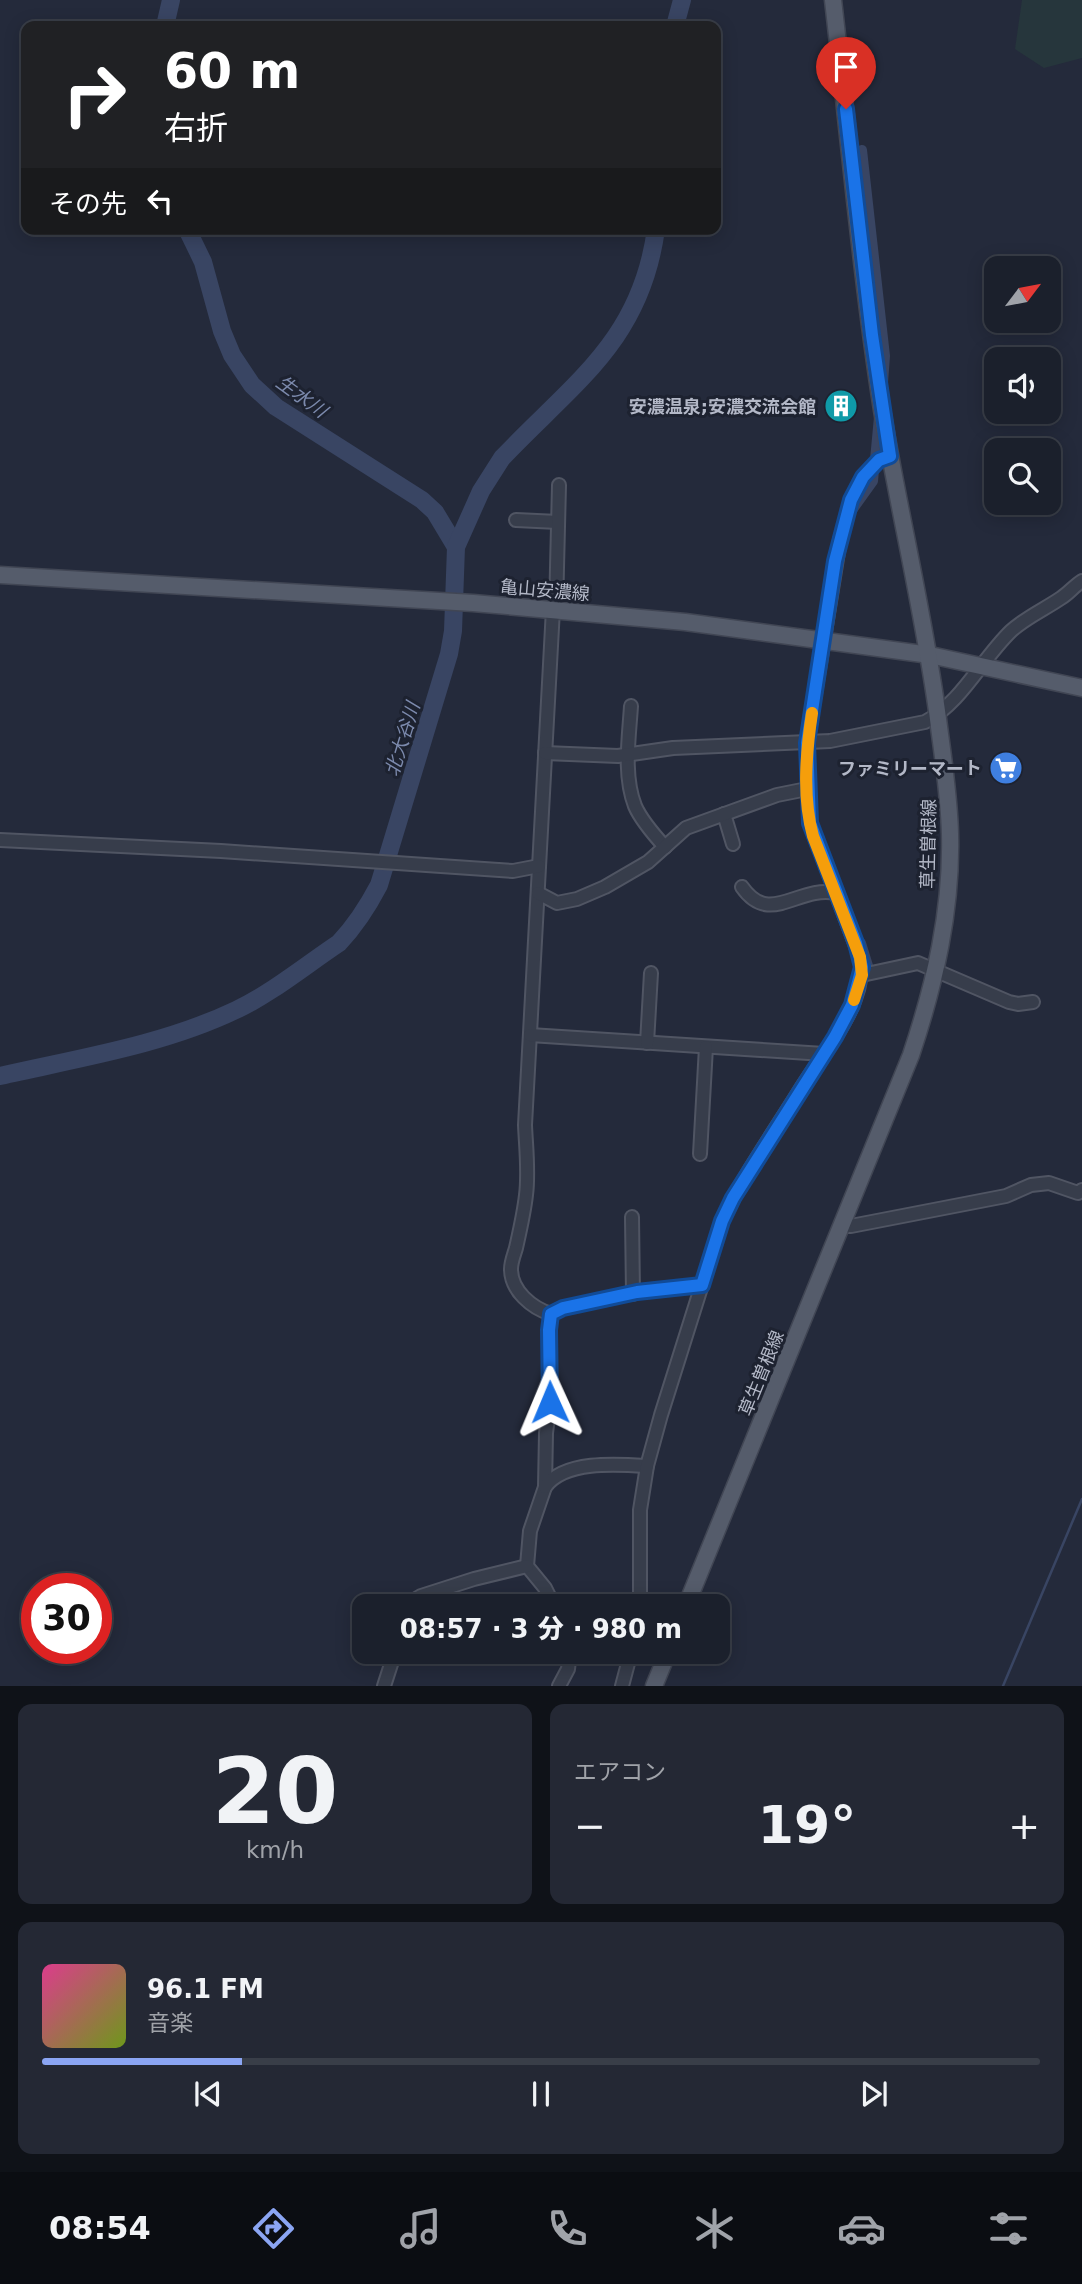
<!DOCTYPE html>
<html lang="ja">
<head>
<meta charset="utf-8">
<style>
  body { margin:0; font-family:"DejaVu Sans","Noto Sans JP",sans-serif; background:#242834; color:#f1f3f6; height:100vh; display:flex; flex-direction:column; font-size:26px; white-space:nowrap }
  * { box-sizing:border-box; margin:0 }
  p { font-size:23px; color:#a0a3a9 }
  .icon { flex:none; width:38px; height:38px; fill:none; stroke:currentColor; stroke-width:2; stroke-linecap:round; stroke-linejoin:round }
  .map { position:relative; height:1686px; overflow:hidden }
  .side { display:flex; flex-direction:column; gap:18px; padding:18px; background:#0f1218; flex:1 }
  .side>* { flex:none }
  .hud { position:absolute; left:21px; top:21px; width:700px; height:214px; border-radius:14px; box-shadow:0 4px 18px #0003,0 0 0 2px #393e48; background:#202124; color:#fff; overflow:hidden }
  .needle { width:46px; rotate:58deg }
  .tools { position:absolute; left:984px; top:256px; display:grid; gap:14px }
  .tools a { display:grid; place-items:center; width:77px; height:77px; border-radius:14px; background:#1b202c; box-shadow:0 4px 18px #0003,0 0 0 2px #393e48; font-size:35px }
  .speed { position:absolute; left:21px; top:1573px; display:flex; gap:14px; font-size:35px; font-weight:700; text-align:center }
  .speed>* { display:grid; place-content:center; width:91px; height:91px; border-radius:50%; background:#1b202c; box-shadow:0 4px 18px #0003,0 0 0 2px #393e48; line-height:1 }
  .speed .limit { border:10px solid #d22; background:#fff; color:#111 }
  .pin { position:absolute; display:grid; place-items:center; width:60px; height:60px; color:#fff; margin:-72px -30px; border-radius:50% 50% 50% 0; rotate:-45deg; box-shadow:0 0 7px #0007 }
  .pin .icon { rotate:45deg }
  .me { position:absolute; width:77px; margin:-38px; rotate:359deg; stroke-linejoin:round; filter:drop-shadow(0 0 5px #0008) }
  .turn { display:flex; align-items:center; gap:24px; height:147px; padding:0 28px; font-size:32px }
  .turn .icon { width:91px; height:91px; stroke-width:2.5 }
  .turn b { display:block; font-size:49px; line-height:60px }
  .then { display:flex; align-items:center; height:66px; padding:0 28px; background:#0003; gap:14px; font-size:26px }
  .big { font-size:52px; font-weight:800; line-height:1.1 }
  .side .widget { flex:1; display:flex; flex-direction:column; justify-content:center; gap:10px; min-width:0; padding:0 24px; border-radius:14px; background:#242834 }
  .side .dial { align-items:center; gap:0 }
  .dial b { font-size:91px; line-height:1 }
  .song { display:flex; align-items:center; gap:21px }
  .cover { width:84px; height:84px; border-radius:10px; background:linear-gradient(135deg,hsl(330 70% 55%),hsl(80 70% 35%)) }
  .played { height:7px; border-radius:4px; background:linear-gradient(90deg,#8ba5f3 20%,#393e48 20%) }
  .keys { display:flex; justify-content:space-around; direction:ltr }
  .heat { display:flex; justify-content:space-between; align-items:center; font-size:38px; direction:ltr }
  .side .tiles { flex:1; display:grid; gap:18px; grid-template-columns:1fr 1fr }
  .widget:last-child { grid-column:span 2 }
  .trip { position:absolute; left:352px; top:1594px; width:378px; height:70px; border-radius:14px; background:#1b202c; box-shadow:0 4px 18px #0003,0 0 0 2px #393e48; font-weight:800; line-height:70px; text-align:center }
  .menu { display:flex; height:112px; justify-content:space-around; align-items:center; background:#0b0d12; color:#a0a3a9 }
  .menu .icon { width:49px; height:49px }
  .menu .current { color:#8ba5f3 }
  .menu b { font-size:32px; color:#f1f3f6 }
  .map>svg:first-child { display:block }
  .green { fill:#26363c }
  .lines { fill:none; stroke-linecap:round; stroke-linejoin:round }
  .stream { stroke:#394563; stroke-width:2.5 }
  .canal { stroke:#394563; stroke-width:10 }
  .river { stroke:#394563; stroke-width:18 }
  .minor-casing { stroke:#505563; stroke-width:16 }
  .major-casing { stroke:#414654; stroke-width:19 }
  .minor { stroke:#373d4b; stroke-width:12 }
  .major { stroke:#555c6b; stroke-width:16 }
  .route-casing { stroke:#114b97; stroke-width:18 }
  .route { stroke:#1a73e8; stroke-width:12 }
  .slow { stroke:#f59e0b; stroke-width:12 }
  .labels { text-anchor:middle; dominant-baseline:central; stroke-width:6; stroke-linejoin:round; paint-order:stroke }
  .poi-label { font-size:18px; font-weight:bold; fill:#b3b8c7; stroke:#1d2230; text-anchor:end }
  .street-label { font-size:18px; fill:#b3b8c7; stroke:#1d2230 }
  .water-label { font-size:19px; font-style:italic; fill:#7c8aad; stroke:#1d2230 }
</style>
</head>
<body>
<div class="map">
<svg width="1082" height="1686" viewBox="0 0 1082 1686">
  <rect width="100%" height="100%" fill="#242a3b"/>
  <path class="green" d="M1022 0H1082V58L1044 68 1015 49Z"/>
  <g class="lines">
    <path class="stream" d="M1003 1686 1082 1499"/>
    <g class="canal">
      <path d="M862 150 885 356 883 383"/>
      <path d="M853 509 873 481 879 417"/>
      <path d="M861 943 869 969"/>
    </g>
    <g class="river">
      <path d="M165 26 171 0"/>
      <path d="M675 26 682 0"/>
      <path d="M187 229 203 262 222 331 232 355 252 385 276 407 422 500 435 512 456 547"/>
      <path d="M0 1076C79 1058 163 1045 236 1010 272 993 306 965 339 943 356 925 368 906 379 885L449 654 453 631 456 547 481 491 502 458C573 383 641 341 656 229"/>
    </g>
    <defs>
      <g id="minor">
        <path d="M516 520 558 522"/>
        <path d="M553 609 525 1125C526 1148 529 1172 526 1195 524 1213 520 1230 516 1248 514 1255 511 1262 511 1269 511 1291 532 1308 551 1314L563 1308 637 1292 702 1285"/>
        <path d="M556 609 559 485"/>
        <path d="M631 706C629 738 623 775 635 806 641 820 655 836 665 847"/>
        <path d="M545 753 618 756 673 748 830 741 925 722C962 702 981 660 1011 631 1025 618 1045 609 1061 598 1069 593 1074 586 1082 581"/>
        <path d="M724 814 733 844"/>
        <path d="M0 840 221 851 513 871 539 866"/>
        <path d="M742 887C770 927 798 885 836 893"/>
        <path d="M538 893 557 903 577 899 605 887 648 862 686 828 777 795 802 790 807 792"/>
        <path d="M862 975 918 963 1009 1002 1018 1004 1033 1002"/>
        <path d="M530 1035 824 1054"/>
        <path d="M647 1043 651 973"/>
        <path d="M700 1154 706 1047"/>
        <path d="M632 1217 633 1294"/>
        <path d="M842 1226H851L1006 1196 1031 1185 1049 1183 1078 1193 1082 1190"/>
        <path d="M551 1314 549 1330 550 1402 546 1433 545 1487 530 1531 527 1566 545 1588 554 1606"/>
        <path d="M545 1487C564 1460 617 1464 647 1466"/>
        <path d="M412 1606 416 1599 421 1596 474 1579 527 1566"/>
        <path d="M640 1606V1510L647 1466 661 1415 722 1221C744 1174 775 1131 802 1087 824 1052 869 1000 860 957L810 823 807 743 840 540 851 501 863 477 879 460 890 456"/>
        <path d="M384 1686 395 1652"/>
        <path d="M559 1686 568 1669 570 1652"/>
        <path d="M622 1686 631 1652"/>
      </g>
      <g id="major">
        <path d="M0 575 473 603 685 622 930 655 1082 688"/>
        <path d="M686 1606 911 1055C935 983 952 910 950 834 949 792 942 752 937 711 923 610 899 511 882 410 861 275 849 137 833 0"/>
        <path d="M654 1686 668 1652"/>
      </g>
    </defs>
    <use href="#minor" class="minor-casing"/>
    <use href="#major" class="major-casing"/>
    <use href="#minor" class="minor"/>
    <use href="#major" class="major"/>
  </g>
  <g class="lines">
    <defs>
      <path id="route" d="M550 1402 549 1330 551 1314 563 1308 637 1292 702 1285 722 1221 733 1198 835 1037 852 1005 862 967 856 943 810 823 807 743 835 561 851 500 863 477 879 460 890 456 872 335 846 109"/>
    </defs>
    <use href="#route" class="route-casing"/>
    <use href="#route" class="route"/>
    <path class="slow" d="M812 713C806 752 802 797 813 836L860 957 862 975 854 1000"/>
  </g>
  <defs>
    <symbol id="building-disc" viewBox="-11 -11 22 22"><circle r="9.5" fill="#0f9aa8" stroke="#1d2230"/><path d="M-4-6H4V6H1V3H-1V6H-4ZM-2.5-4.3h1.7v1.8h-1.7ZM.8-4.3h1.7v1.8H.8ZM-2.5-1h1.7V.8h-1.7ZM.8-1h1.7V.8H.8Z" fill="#fff"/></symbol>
    <symbol id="supermarket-disc" viewBox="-11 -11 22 22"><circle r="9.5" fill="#3f7fe0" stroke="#1d2230"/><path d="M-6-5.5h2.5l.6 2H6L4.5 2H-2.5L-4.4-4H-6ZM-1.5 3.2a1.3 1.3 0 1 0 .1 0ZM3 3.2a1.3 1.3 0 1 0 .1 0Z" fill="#fff"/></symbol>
  </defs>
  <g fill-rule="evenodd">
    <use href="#building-disc" x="822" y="387" width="38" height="38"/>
    <use href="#supermarket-disc" x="987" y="749" width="38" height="38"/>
  </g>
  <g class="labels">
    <g class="poi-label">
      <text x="816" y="406">安濃温泉;安濃交流会館</text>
      <text x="982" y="768">ファミリーマート</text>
    </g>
    <g class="street-label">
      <text transform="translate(545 590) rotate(5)">亀山安濃線</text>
      <text transform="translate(928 844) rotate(-89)">草生曽根線</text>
      <text transform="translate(761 1373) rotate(-68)">草生曽根線</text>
    </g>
    <g class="water-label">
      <text transform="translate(302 396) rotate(36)">生水川</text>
      <text transform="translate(402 739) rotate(-73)">北大谷川</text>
    </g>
  </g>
</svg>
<div class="tools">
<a><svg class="needle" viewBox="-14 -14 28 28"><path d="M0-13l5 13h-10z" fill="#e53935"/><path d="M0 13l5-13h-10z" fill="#a0a3a9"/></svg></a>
<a><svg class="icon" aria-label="sound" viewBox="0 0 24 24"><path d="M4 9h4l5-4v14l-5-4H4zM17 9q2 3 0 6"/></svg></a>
<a><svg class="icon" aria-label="search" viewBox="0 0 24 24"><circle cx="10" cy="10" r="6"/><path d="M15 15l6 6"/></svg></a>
</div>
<div class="speed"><div class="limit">30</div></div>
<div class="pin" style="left:846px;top:109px;background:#d93025"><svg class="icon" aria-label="arrive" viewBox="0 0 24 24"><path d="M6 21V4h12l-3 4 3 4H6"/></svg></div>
<svg class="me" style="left:550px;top:1402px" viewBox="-20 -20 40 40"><path d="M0-17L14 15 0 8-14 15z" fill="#1a73e8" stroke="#fff" stroke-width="4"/></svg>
<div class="trip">08:57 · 3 分 · 980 m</div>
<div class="hud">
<div class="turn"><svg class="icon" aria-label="right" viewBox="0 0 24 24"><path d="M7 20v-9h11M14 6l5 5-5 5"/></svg><div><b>60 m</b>右折</div></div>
<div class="then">その先<svg class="icon" aria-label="left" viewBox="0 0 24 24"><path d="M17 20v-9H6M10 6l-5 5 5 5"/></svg></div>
</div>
</div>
<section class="side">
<div class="tiles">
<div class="widget dial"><b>20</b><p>km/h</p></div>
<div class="widget"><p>エアコン</p>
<div class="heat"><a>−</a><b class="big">19°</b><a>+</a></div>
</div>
<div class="widget">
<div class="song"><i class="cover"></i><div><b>96.1 FM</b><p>音楽</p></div></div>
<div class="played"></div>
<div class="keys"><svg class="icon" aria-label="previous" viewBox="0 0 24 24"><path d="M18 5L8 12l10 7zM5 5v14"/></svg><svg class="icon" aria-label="pause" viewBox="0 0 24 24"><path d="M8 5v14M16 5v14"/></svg><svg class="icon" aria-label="next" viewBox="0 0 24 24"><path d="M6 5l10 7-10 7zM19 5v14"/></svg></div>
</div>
</div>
</section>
<nav class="menu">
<b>08:54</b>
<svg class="icon current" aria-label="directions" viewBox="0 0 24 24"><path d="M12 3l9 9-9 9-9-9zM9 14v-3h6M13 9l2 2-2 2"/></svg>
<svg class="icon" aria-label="music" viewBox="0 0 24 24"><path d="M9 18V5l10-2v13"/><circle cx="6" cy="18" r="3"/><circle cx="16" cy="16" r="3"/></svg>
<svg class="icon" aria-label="phone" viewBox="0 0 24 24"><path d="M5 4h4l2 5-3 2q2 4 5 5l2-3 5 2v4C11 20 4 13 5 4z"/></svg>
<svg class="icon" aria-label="climate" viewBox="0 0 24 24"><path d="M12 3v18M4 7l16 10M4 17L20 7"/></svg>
<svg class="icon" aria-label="car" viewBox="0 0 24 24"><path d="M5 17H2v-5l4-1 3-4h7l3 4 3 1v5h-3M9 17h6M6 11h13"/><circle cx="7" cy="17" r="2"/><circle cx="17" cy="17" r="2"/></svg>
<svg class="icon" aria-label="filters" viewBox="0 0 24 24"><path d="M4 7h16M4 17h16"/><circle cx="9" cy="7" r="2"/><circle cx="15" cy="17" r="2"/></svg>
</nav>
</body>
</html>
